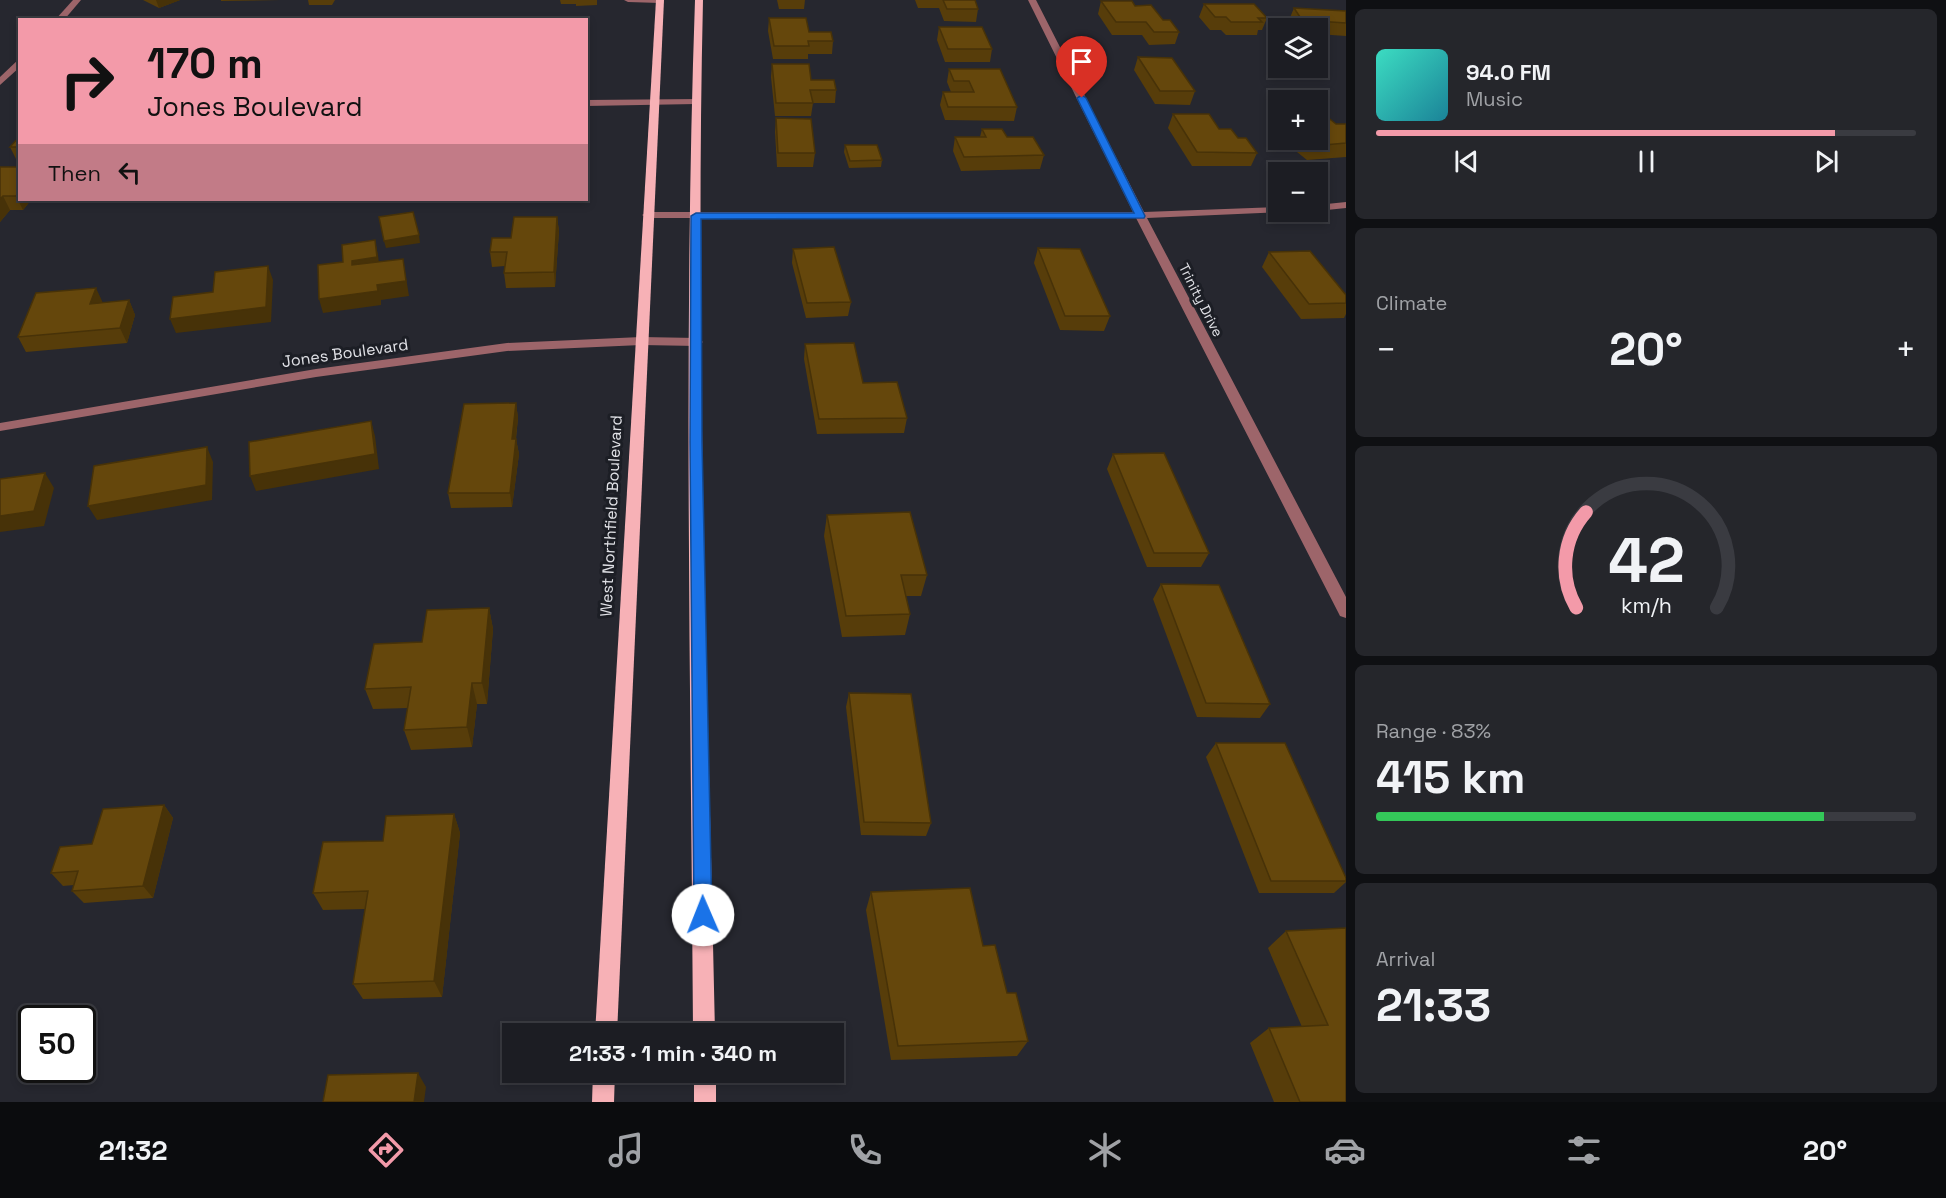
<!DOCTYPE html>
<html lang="en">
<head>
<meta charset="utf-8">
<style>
  body { margin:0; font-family:"Space Grotesk",sans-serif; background:#25262b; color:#f1f3f6; height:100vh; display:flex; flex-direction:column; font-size:22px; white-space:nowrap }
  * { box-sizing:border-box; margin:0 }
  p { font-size:20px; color:#a0a2a6 }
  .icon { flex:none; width:33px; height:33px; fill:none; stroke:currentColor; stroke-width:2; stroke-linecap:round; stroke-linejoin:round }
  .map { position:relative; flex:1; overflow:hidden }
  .drawer { display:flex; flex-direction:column; gap:9px; padding:9px; background:#0f1013; width:600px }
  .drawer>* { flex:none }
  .guide { position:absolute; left:18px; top:18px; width:570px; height:183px; border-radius:0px; box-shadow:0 3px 9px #0003,0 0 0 2px #3a3b41; background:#f39aa9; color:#111; overflow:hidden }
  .tools { position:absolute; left:1268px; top:18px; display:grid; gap:12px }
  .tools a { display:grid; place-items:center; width:60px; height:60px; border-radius:0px; background:#1c1d23; box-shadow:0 3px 9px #0003,0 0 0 2px #3a3b41; font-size:30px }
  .speed { position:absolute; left:18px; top:1005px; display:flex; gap:12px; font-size:30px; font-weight:700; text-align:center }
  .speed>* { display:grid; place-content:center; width:78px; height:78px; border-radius:50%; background:#1c1d23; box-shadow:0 3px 9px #0003,0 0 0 2px #3a3b41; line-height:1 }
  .speed .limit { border:3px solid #111; border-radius:9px; background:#fff; color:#111 }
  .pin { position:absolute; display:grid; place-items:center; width:51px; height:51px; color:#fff; margin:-62px -26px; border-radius:50% 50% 50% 0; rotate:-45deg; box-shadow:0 0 6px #0007 }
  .pin .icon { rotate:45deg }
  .me { position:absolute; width:66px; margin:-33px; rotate:359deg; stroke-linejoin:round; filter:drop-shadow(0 0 4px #0008) }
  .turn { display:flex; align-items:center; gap:21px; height:126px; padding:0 30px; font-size:27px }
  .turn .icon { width:78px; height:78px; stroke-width:2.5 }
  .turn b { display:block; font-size:42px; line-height:51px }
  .then { display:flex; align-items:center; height:57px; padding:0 30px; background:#0003; gap:12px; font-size:22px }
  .big { font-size:45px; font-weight:700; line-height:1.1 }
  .drawer .card { flex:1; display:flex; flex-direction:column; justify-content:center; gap:9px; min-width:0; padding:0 21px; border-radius:9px; background:#25262b }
  .drawer .dial { align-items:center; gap:0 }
  .dial svg { height:156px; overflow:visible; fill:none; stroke:#3a3b41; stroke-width:7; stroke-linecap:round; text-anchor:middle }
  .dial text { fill:#f1f3f6; stroke:none }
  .song { display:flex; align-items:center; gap:18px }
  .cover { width:72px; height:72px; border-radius:9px; background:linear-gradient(135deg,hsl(170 70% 55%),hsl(190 70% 35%)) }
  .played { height:6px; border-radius:3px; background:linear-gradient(90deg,#f39aa9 85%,#3a3b41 85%) }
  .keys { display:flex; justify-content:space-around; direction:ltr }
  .heat { display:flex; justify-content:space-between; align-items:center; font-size:33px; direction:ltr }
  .charge { height:9px; border-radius:4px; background:linear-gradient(90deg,#34c759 83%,#3a3b41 0) }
  .trip { position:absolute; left:502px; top:1023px; width:342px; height:60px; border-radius:0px; background:#1c1d23; box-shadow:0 3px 9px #0003,0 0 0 2px #3a3b41; font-weight:700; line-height:60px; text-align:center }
  .tab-bar { display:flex; height:96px; justify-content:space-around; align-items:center; background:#0b0c0e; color:#a0a2a6 }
  .tab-bar .icon { width:42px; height:42px }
  .tab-bar .on { color:#f39aa9 }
  .tab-bar b { font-size:27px; color:#f1f3f6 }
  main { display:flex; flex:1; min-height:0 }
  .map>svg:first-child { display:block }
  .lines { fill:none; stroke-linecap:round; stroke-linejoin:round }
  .minor { fill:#9d656a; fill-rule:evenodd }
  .major { fill:#f7b1b6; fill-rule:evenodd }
  .wall { fill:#573d0a }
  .shaded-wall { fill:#473208 }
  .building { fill:#65470c; stroke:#473208; stroke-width:1.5 }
  .route { fill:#1a73e8; stroke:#114b97; stroke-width:1.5 }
  .labels { text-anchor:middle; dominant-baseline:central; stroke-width:6; stroke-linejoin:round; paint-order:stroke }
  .far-street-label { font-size:14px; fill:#e1e2e7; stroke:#1c1e25 }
  .street-label { font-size:16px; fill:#e1e2e7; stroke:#1c1e25 }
</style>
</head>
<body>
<main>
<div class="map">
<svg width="1346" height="1102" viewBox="0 0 1346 1102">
  <rect width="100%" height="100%" fill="#26272f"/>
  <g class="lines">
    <g class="minor">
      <path d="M73 0H81L64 20H55Z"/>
      <path d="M624 0H663L664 1 660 3 628 2Z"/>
      <path d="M1028 0H1036L1144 212 1278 207V212H1282L1147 218 1346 597V618L1340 616 1338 612 1136 218H647L642 215 647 212H1133Z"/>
      <path d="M20 58V67L0 85V77Z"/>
      <path d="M699 99 701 101 696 104 586 106V100Z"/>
      <path d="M1346 202V208L1317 211V205Z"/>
      <path d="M641 337 697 338 703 342 697 346 641 345 507 351 316 377 0 431V423L316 369 507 343Z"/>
    </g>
    <g class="major">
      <path d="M656 0H664L617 1034H595Z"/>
      <path d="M695 0H703C695 344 708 689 715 1034H693C691 689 683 344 695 0Z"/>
      <path d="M593 1072H615L614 1102H592Z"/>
      <rect x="694" y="1072" width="22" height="30"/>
    </g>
  </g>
  <g class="wall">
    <path d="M143 0H180L159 8Z"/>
    <path d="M221 0H280L221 1Z"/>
    <path d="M300 0H335L332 5H309L308 0Z"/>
    <path d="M560 0H597V5L576 6V4H561Z"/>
    <path d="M777 0H805L804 9H779Z"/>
    <path d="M915 0H975L978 9 976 22 944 21 939 8H918Z"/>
    <path d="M1101 1 1135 6 1163 20 1179 32 1175 44 1149 45 1142 35H1112L1098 14Z"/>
    <path d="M1204 4 1267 18 1262 30H1258L1257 35H1226L1221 30H1210L1199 17Z"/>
    <path d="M1294 8 1346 11V36L1317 34V28H1294L1289 20Z"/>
    <path d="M769 18 833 41 832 54H808V59H773L768 31Z"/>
    <path d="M939 27 992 49 990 62H945L937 40Z"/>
    <path d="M1138 57 1195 91 1190 105 1155 104 1134 70Z"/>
    <path d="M772 64 836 90 835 103H813L811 116H775L771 77Z"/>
    <path d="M949 69 1017 107 1014 121 945 120 940 105 943 92H951L947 82Z"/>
    <path d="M1173 114 1219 129 1257 153 1251 166H1192L1168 128Z"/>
    <path d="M776 118 815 153 813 167H777L775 132Z"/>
    <path d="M1336 124H1346V157L1307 160 1287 144 1289 140H1317Z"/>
    <path d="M982 129 1007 137 1044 155 1040 169 961 171 953 151 955 137H980Z"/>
    <path d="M20 136V161H17L10 147Z"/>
    <path d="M845 145 882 160 881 167 849 168 844 152Z"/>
    <path d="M0 167 20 200H31L23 210H10L0 222Z"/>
    <path d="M557 217 559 231 555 287 506 288 504 273 505 266 492 267 490 252 511 238Z"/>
    <path d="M1038 248 1110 316 1104 331 1060 330 1034 263Z"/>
    <path d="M793 249 851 302 848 316 806 318 792 263Z"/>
    <path d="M1269 252 1346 295V314L1344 318 1301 319 1262 267Z"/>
    <path d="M129 300 135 315 127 343 26 352 18 337 102 303Z"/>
    <path d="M805 344 863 383 907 418 904 433 817 434 804 359Z"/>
    <path d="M516 403 518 418 516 439 519 454 512 507 451 508 448 493Z"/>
    <path d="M1113 454 1209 553 1201 567H1147L1107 469Z"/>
    <path d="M827 515 927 575 921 596H906L910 614 905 635 842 637 824 536Z"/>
    <path d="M1161 584 1270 704 1260 718 1197 717 1153 599Z"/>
    <path d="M489 608 493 629 487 704H477L472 747 411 750 404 730 408 708 373 709 365 689 422 642Z"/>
    <path d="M849 693 931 823 926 836 861 835 846 707Z"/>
    <path d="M1216 743 1346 878V882L1334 893H1259L1206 757Z"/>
    <path d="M164 805 173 818 153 898 84 903 72 891 74 885 63 886 51 873 92 844Z"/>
    <path d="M454 814 460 833 442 997 363 999 353 984 365 909 323 910 313 893Z"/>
    <path d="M871 892 983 946 1007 993 1028 1041 1017 1056 891 1060 866 910Z"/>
    <path d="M1346 928V1102H1274L1250 1043 1269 1028 1302 1027 1268 948 1286 931Z"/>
  </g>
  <g class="shaded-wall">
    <path d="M156 0H180L159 8Z"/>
    <path d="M20 191V200H31L23 210 16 196Z"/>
    <path d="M3 196 10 210 0 222V199Z"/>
    <path d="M557 217 559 231 555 287 554 272Z"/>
    <path d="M419 235 420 243 386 248 384 241Z"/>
    <path d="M375 240 378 255 380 272 352 265V261Z"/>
    <path d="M403 259 409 296 381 300V305L323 313 319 299 377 285Z"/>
    <path d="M268 266 273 280 271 322 176 333 170 319Z"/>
    <path d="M96 288 103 303 90 304Z"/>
    <path d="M129 300 135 315 127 343 120 328Z"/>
    <path d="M516 403 518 418 514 454 512 439Z"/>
    <path d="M371 421 375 436 379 469 256 491 250 476Z"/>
    <path d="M516 439 519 454 512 507 510 493Z"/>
    <path d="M207 447 213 462 212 500 97 520 88 506Z"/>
    <path d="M45 473 54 488 44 526 0 532V516Z"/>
    <path d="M489 608 493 629 487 704 482 683Z"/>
    <path d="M472 683 477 704 472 747 467 727Z"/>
    <path d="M164 805 173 818 153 898 143 886Z"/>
    <path d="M454 814 460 833 442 997 434 981Z"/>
    <path d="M418 1073 426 1087 424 1102H414Z"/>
  </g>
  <g class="building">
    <path d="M943 0H975L978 9H947Z"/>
    <path d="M1101 1H1132L1135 6 1151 5 1163 20H1170L1179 32H1154L1146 22H1116Z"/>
    <path d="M1204 4H1254L1267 18H1258L1262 22H1231L1226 17H1215Z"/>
    <path d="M1294 8 1346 11V23L1302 20Z"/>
    <path d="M148 17 146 20H114L115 18Z"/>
    <path d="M769 18H806L809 32H831L833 41H808L809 46H774Z"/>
    <path d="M939 27H982L992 49H948Z"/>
    <path d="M1138 57 1172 58 1195 91H1160Z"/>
    <path d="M772 64H809L811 80H834L836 90H810L813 103H776Z"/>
    <path d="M949 69H1000L1017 107H948L943 92H974L969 81H954Z"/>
    <path d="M1173 114H1209L1219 129H1231L1238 138H1246L1257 153 1197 152Z"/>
    <path d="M1326 116 1336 124H1346V143L1313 146 1305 140H1317V117Z"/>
    <path d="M776 118 811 119 815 153H778Z"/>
    <path d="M982 129H1002L1007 137H1033L1044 155 964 157 955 137H986Z"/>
    <path d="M20 136V147H10Z"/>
    <path d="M845 145H877L882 160 850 161Z"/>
    <path d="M0 167H20V175L18 176H20V191L16 196H3L0 199Z"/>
    <path d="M413 212 419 235 384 241 379 217Z"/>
    <path d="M514 217H557L554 272 504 273 507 252H490L492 238H511Z"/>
    <path d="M375 240 377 257 352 261V265L403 259 406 281 377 285 378 291 319 299 318 265 343 262 342 245Z"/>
    <path d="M834 247 851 302 807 303 793 249Z"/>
    <path d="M1038 248 1080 249 1110 316H1065Z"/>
    <path d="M1310 251 1346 295V303L1309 304 1269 252Z"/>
    <path d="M268 266 266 307 170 319 173 297 213 292 215 272Z"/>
    <path d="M96 288 90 304 129 300 120 328 18 337 36 293Z"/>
    <path d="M854 343 863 383 897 382 907 418 819 419 805 344Z"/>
    <path d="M516 403 512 439H516L510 493H448L464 404Z"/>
    <path d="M371 421 375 454 250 476 249 442Z"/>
    <path d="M207 447 206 485 88 506 94 466Z"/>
    <path d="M1164 453 1209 553H1154L1113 454Z"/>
    <path d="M45 473 34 511 0 516V479Z"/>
    <path d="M910 512 927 575H901L910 614 846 616 827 515Z"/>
    <path d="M1161 584 1219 585 1270 704 1206 703Z"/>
    <path d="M489 608 482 683H472L467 727 404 730 411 687 365 689 374 644 422 642 427 610Z"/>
    <path d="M849 693 911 694 931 823 864 822Z"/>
    <path d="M1216 743H1285L1346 878V881H1271Z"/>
    <path d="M164 805 143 886 72 891 78 871 51 873 60 847 92 844 103 809Z"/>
    <path d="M454 814 434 981 353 984 368 891 313 893 323 842 383 841 386 816Z"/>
    <path d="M970 888 983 946 995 945 1007 993H1016L1028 1041 898 1046 871 892Z"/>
    <path d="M1346 928V1102H1300L1269 1028 1328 1025 1286 931Z"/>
    <path d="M418 1073 414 1102H323L328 1075Z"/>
  </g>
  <path class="route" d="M1082 95 1086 98 1145 216 1144 218 701 219 702 442 712 915 709 921 703 924 696 921 694 915 690 442 691 216 696 213H1134L1077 98Z"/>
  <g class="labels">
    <g class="far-street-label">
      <text transform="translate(1201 300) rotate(63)">Trinity Drive</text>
    </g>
    <g class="street-label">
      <text transform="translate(345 353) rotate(-8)">Jones Boulevard</text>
      <text transform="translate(611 516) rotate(-87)">West Northfield Boulevard</text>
    </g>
  </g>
</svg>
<div class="tools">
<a><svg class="icon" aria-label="layers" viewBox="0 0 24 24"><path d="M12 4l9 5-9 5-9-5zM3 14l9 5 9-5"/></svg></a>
<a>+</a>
<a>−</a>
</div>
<div class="speed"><div class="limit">50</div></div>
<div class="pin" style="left:1082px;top:98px;background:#d93025"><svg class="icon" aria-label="arrive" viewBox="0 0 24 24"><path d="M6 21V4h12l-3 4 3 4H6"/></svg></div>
<svg class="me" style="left:703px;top:915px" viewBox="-20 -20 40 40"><circle r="19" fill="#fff"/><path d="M0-13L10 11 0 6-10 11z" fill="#1a73e8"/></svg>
<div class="trip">21:33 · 1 min · 340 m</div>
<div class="guide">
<div class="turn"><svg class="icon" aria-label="right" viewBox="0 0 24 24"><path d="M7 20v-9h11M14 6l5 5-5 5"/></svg><div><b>170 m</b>Jones Boulevard</div></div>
<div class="then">Then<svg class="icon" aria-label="left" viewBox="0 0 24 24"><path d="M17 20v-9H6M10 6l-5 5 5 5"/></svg></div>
</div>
</div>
<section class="drawer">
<div class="card">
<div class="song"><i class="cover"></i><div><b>94.0 FM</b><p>Music</p></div></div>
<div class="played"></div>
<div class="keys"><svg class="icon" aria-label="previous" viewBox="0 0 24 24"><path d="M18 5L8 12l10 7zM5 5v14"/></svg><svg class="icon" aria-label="pause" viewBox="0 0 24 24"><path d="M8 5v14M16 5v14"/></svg><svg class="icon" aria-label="next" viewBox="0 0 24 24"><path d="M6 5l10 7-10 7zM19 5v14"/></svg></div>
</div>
<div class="card"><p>Climate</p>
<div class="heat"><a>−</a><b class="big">20°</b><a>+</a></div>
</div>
<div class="card dial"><svg viewBox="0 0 100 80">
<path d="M14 69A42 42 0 1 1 86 69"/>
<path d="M14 69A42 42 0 0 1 19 20" stroke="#f39aa9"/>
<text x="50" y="56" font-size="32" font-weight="700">42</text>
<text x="50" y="72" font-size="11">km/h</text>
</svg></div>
<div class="card"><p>Range · 83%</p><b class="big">415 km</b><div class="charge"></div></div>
<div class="card"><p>Arrival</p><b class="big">21:33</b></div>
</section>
</main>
<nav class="tab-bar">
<b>21:32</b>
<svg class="icon on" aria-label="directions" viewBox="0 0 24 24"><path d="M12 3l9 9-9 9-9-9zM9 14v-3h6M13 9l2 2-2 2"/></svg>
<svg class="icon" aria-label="music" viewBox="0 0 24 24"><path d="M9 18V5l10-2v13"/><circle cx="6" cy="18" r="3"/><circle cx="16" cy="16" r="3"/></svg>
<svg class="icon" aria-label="phone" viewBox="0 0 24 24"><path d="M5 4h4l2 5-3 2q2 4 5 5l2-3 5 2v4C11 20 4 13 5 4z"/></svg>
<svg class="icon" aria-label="climate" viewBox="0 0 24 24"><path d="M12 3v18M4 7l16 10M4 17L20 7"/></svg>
<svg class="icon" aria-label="car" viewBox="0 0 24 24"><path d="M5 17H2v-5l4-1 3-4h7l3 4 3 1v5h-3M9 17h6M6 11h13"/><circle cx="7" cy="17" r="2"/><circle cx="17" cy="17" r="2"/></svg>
<svg class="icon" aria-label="filters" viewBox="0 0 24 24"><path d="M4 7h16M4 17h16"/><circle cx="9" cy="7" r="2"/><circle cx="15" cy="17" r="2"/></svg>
<b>20°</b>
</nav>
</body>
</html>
